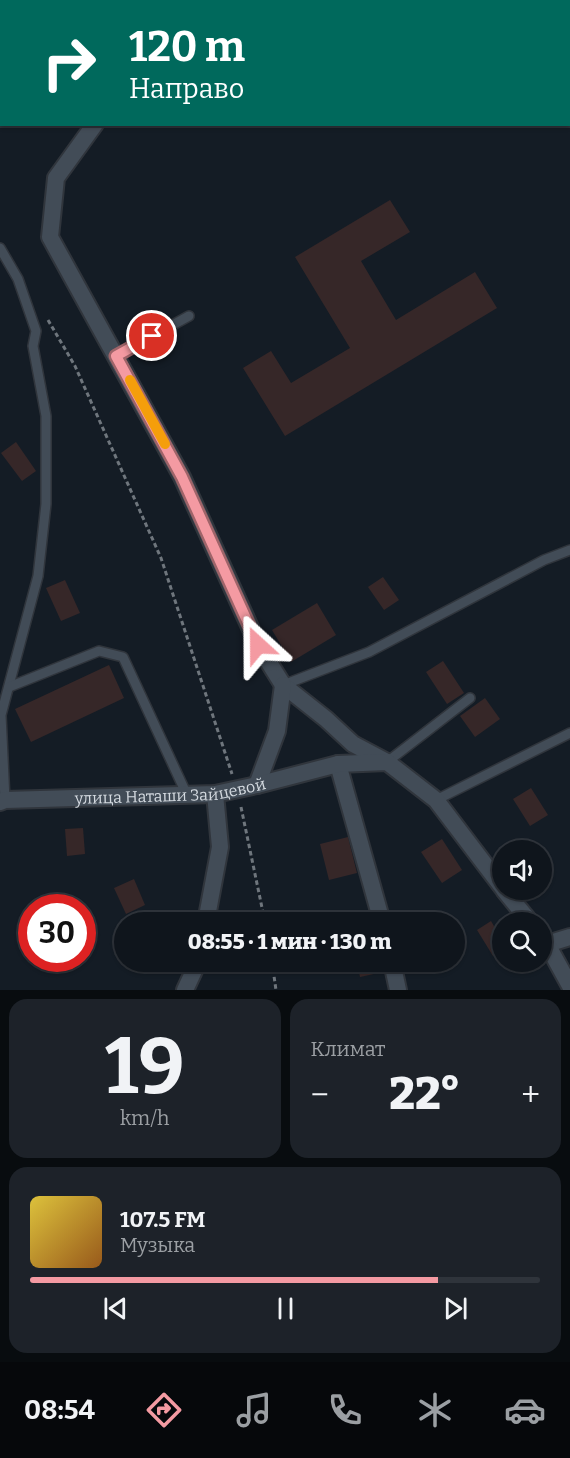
<!DOCTYPE html>
<html lang="ru">
<head>
<meta charset="utf-8">
<style>
  body { margin:0; font-family:Bitter,serif; background:#1d2229; color:#f1f3f6; height:100vh; display:flex; flex-direction:column; font-size:22px; white-space:nowrap }
  * { box-sizing:border-box; margin:0 }
  p { font-size:20px; color:#9b9fa3 }
  .icon { flex:none; width:33px; height:33px; fill:none; stroke:currentColor; stroke-width:2; stroke-linecap:round; stroke-linejoin:round }
  .map { position:relative; height:990px; overflow:hidden }
  .panel { display:flex; flex-direction:column; gap:9px; padding:9px; background:#080c0f; flex:1 }
  .panel>* { flex:none }
  .top-card { position:absolute; left:0px; top:0px; width:570px; height:126px; box-shadow:0 2px 4px #0004,0 0 0 2px #2f343b; background:#00695c; color:#fff; overflow:hidden }
  .tools { position:absolute; left:492px; top:840px; display:grid; gap:12px }
  .tools a { display:grid; place-items:center; width:60px; height:60px; border-radius:50%; background:#0f151c; box-shadow:0 2px 4px #0004,0 0 0 2px #2f343b; font-size:30px }
  .speed { position:absolute; left:18px; top:894px; display:flex; gap:12px; font-size:30px; font-weight:700; text-align:center }
  .speed>* { display:grid; place-content:center; width:78px; height:78px; border-radius:50%; background:#0f151c; box-shadow:0 2px 4px #0004,0 0 0 2px #2f343b; line-height:1 }
  .speed .limit { border:9px solid #d22; background:#fff; color:#111 }
  .pin { position:absolute; display:grid; place-items:center; width:51px; height:51px; color:#fff; margin:-26px; border:3px solid #fff; border-radius:50%; box-shadow:0 2px 6px #0007 }
  .me { position:absolute; width:66px; margin:-33px; rotate:336deg; stroke-linejoin:round; filter:drop-shadow(0 0 4px #0008) }
  .turn { display:flex; align-items:center; gap:21px; height:126px; padding:0 30px; font-size:27px }
  .turn .icon { width:78px; height:78px; stroke-width:2.5 }
  .turn b { display:block; font-size:42px; line-height:51px }
  .big { font-size:45px; font-weight:800; line-height:1.1 }
  .panel .card { flex:1; display:flex; flex-direction:column; justify-content:center; gap:9px; min-width:0; padding:0 21px; border-radius:18px; background:#1d2229 }
  .panel .dial { align-items:center; gap:0 }
  .dial b { font-size:78px; line-height:1 }
  .song { display:flex; align-items:center; gap:18px }
  .cover { width:72px; height:72px; border-radius:9px; background:linear-gradient(135deg,hsl(50 70% 55%),hsl(30 70% 35%)) }
  .played { height:6px; border-radius:3px; background:linear-gradient(90deg,#f49aa2 80%,#2f343b 80%) }
  .keys { display:flex; justify-content:space-around; direction:ltr }
  .heat { display:flex; justify-content:space-between; align-items:center; font-size:33px; direction:ltr }
  .panel .tiles { flex:1; display:grid; gap:9px; grid-template-columns:1fr 1fr }
  .card:last-child { grid-column:span 2 }
  .trip { position:absolute; left:114px; top:912px; width:351px; height:60px; border-radius:30px; background:#0f151c; box-shadow:0 2px 4px #0004,0 0 0 2px #2f343b; font-weight:800; line-height:60px; text-align:center }
  .tab-bar { display:flex; height:96px; justify-content:space-around; align-items:center; background:#06080b; color:#9b9fa3 }
  .tab-bar .icon { width:42px; height:42px }
  .tab-bar .current { color:#f49aa2 }
  .tab-bar b { font-size:27px; color:#f1f3f6 }
  .map>svg:first-child { display:block }
  .building { fill:#362728 }
  .lines { fill:none; stroke-linecap:round; stroke-linejoin:round }
  .service-casing { stroke:#30353c; stroke-width:12 }
  .minor-casing { stroke:#30353c; stroke-width:20 }
  .tertiary-casing { stroke:#30353c; stroke-width:20 }
  .path { stroke:#6f767d; stroke-width:3; stroke-dasharray:4.5 3; stroke-linecap:butt }
  .service { stroke:#424c57; stroke-width:9 }
  .minor { stroke:#424c57; stroke-width:16 }
  .tertiary { stroke:#424c57; stroke-width:16 }
  .route-casing { stroke:#9f6469; stroke-width:15 }
  .route { stroke:#f49aa2; stroke-width:10 }
  .slow { stroke:#f59e0b; stroke-width:10 }
  .labels { text-anchor:middle; dominant-baseline:central; stroke-width:6; stroke-linejoin:round; paint-order:stroke }
  .street-label { font-size:16px; fill:#d4dae0; stroke:#141c25 }
</style>
</head>
<body>
<div class="map">
<svg width="570" height="990" viewBox="0 0 570 990">
  <rect width="100%" height="100%" fill="#141c25"/>
  <g class="building">
    <path d="M390 200 410 232 361 261 396 320 475 272 497 308 285 436 243 368 271 351 291 383 350 348 295 257Z"/>
    <path d="M16 442 36 471 22 481 1 453Z"/>
    <path d="M383 577 399 600 384 610 368 587Z"/>
    <path d="M65 580 80 613 61 621 46 588Z"/>
    <path d="M317 603 336 635 291 662 272 630Z"/>
    <path d="M443 661 464 693 447 704 426 672Z"/>
    <path d="M109 665 124 698 31 742 15 709Z"/>
    <path d="M485 698 500 719 475 737 460 716Z"/>
    <path d="M531 788 548 815 530 826 513 799Z"/>
    <path d="M83 828 85 854 67 856 65 829Z"/>
    <path d="M348 837 357 873 329 880 320 844Z"/>
    <path d="M442 839 462 870 442 883 421 852Z"/>
    <path d="M134 879 145 905 126 914 114 888Z"/>
    <path d="M491 921 502 940V951L493 956 477 930Z"/>
    <path d="M357 962H381L383 972 360 977Z"/>
    <path d="M412 962H437L438 966 414 971Z"/>
  </g>
  <g class="lines">
    <defs>
      <g id="service">
        <path d="M0 248 18 279 36 331 33 346 46 416V504L38 576 1 715 5 800"/>
        <path d="M116 356 189 316"/>
        <path d="M283 685 369 652 544 560 570 550"/>
        <path d="M9 687 99 651 123 657 187 795"/>
        <path d="M387 762 470 698"/>
        <path d="M436 800 570 733"/>
      </g>
      <g id="minor">
        <path d="M182 2 183 0"/>
        <path d="M95 124 56 178 50 237 182 477 258 645 283 685 326 719 353 744 387 762"/>
        <path d="M338 764 382 922"/>
        <path d="M257 785 277 731 283 685"/>
        <path d="M206 922 220 847 215 794"/>
        <path d="M547 944 570 937"/>
        <path d="M392 962 398 990"/>
        <path d="M185 990 198 962"/>
      </g>
      <g id="tertiary">
        <path id="s1" d="M0 802 5 800 215 794 257 785 338 764 387 762 436 800 502 887"/>
        <path d="M504 890 530 922"/>
        <path d="M542 937 547 944 570 986"/>
      </g>
    </defs>
    <use href="#service" class="service-casing"/>
    <use href="#minor" class="minor-casing"/>
    <use href="#tertiary" class="tertiary-casing"/>
    <g class="path">
      <path d="M48 320 75 366 161 558 232 774"/>
      <path d="M241 807 265 922"/>
      <path d="M272 962 276 990"/>
    </g>
    <use href="#service" class="service"/>
    <use href="#minor" class="minor"/>
    <use href="#tertiary" class="tertiary"/>
  </g>
  <g class="lines">
    <defs>
      <path id="route" d="M152 336 116 356 182 477 258 645"/>
    </defs>
    <use href="#route" class="route-casing"/>
    <use href="#route" class="route"/>
    <path class="slow" d="M130 380 165 444"/>
  </g>
  <g class="labels">
    <g class="street-label">
      <text stroke="none"><textPath href="#s1" startOffset="171">улица Наташи Зайцевой</textPath></text>
    </g>
  </g>
</svg>
<div class="tools">
<a><svg class="icon" aria-label="sound" viewBox="0 0 24 24"><path d="M4 9h4l5-4v14l-5-4H4zM17 9q2 3 0 6"/></svg></a>
<a><svg class="icon" aria-label="search" viewBox="0 0 24 24"><circle cx="10" cy="10" r="6"/><path d="M15 15l6 6"/></svg></a>
</div>
<div class="speed"><div class="limit">30</div></div>
<div class="pin" style="left:152px;top:336px;background:#d93025"><svg class="icon" aria-label="arrive" viewBox="0 0 24 24"><path d="M6 21V4h12l-3 4 3 4H6"/></svg></div>
<svg class="me" style="left:258px;top:645px" viewBox="-20 -20 40 40"><path d="M0-17L14 15 0 8-14 15z" fill="#f49aa2" stroke="#fff" stroke-width="4"/></svg>
<div class="trip">08:55 · 1 мин · 130 m</div>
<div class="top-card">
<div class="turn"><svg class="icon" aria-label="right" viewBox="0 0 24 24"><path d="M7 20v-9h11M14 6l5 5-5 5"/></svg><div><b>120 m</b>Направо</div></div>
</div>
</div>
<section class="panel">
<div class="tiles">
<div class="card dial"><b>19</b><p>km/h</p></div>
<div class="card"><p>Климат</p>
<div class="heat"><a>−</a><b class="big">22°</b><a>+</a></div>
</div>
<div class="card">
<div class="song"><i class="cover"></i><div><b>107.5 FM</b><p>Музыка</p></div></div>
<div class="played"></div>
<div class="keys"><svg class="icon" aria-label="previous" viewBox="0 0 24 24"><path d="M18 5L8 12l10 7zM5 5v14"/></svg><svg class="icon" aria-label="pause" viewBox="0 0 24 24"><path d="M8 5v14M16 5v14"/></svg><svg class="icon" aria-label="next" viewBox="0 0 24 24"><path d="M6 5l10 7-10 7zM19 5v14"/></svg></div>
</div>
</div>
</section>
<nav class="tab-bar">
<b>08:54</b>
<svg class="icon current" aria-label="directions" viewBox="0 0 24 24"><path d="M12 3l9 9-9 9-9-9zM9 14v-3h6M13 9l2 2-2 2"/></svg>
<svg class="icon" aria-label="music" viewBox="0 0 24 24"><path d="M9 18V5l10-2v13"/><circle cx="6" cy="18" r="3"/><circle cx="16" cy="16" r="3"/></svg>
<svg class="icon" aria-label="phone" viewBox="0 0 24 24"><path d="M5 4h4l2 5-3 2q2 4 5 5l2-3 5 2v4C11 20 4 13 5 4z"/></svg>
<svg class="icon" aria-label="climate" viewBox="0 0 24 24"><path d="M12 3v18M4 7l16 10M4 17L20 7"/></svg>
<svg class="icon" aria-label="car" viewBox="0 0 24 24"><path d="M5 17H2v-5l4-1 3-4h7l3 4 3 1v5h-3M9 17h6M6 11h13"/><circle cx="7" cy="17" r="2"/><circle cx="17" cy="17" r="2"/></svg>
</nav>
</body>
</html>
